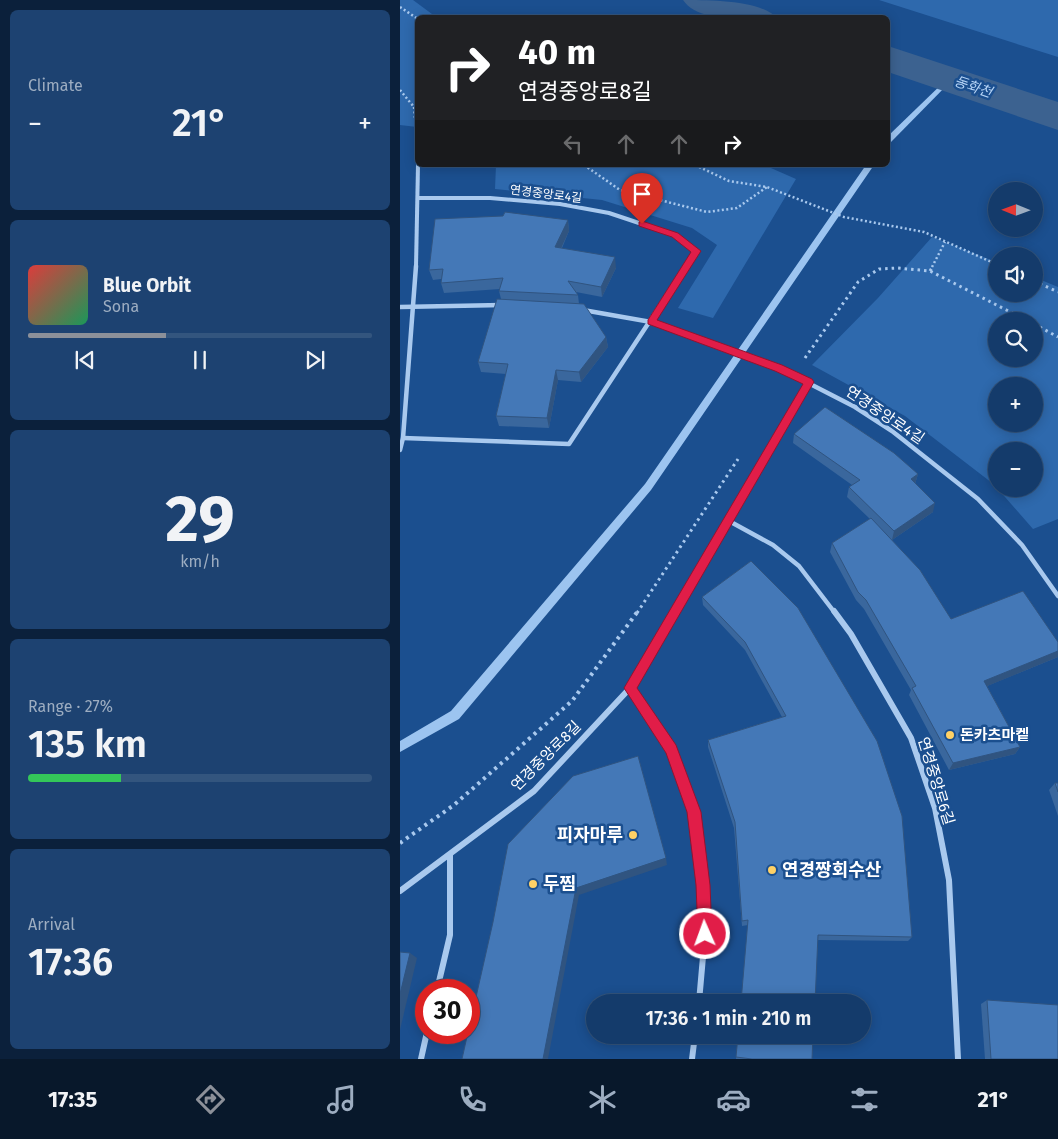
<!DOCTYPE html>
<html lang="en">
<head>
<meta charset="utf-8">
<style>
  body { margin:0; font-family:"Fira Sans","Noto Sans KR",sans-serif; background:#1d4271; color:#f1f3f6; height:100vh; display:flex; flex-direction:column; font-size:19px; white-space:nowrap }
  * { box-sizing:border-box; margin:0 }
  p { font-size:16px; color:#9dadc1 }
  .icon { flex:none; width:28px; height:28px; fill:none; stroke:currentColor; stroke-width:2; stroke-linecap:round; stroke-linejoin:round }
  .map { position:relative; flex:1; overflow:hidden }
  .panel { display:flex; flex-direction:column; gap:10px; padding:10px; background:#0b203b; width:400px }
  .panel>* { flex:none }
  .banner { position:absolute; left:15px; top:15px; width:475px; height:152px; border-radius:8px; box-shadow:0 2px 12px #0003,0 0 0 1px #33557e; background:#202124; color:#fff; overflow:hidden }
  .needle { width:32px; rotate:271deg }
  .buttons { position:absolute; left:588px; top:182px; display:grid; gap:10px }
  .buttons a { display:grid; place-items:center; width:55px; height:55px; border-radius:50%; background:#143b6b; box-shadow:0 2px 12px #0003,0 0 0 1px #33557e; font-size:25px }
  .speed { position:absolute; left:15px; top:979px; display:flex; gap:10px; font-size:25px; font-weight:700; text-align:center }
  .speed>* { display:grid; place-content:center; width:65px; height:65px; border-radius:50%; background:#143b6b; box-shadow:0 2px 12px #0003,0 0 0 1px #33557e; line-height:1 }
  .speed .limit { border:8px solid #d22; background:#fff; color:#111 }
  .pin { position:absolute; display:grid; place-items:center; width:42px; height:42px; color:#fff; margin:-51px -21px; border-radius:50% 50% 50% 0; rotate:-45deg; box-shadow:0 0 5px #0007 }
  .pin .icon { rotate:45deg }
  .me { position:absolute; width:55px; margin:-28px; rotate:358deg; stroke-linejoin:round; filter:drop-shadow(0 0 4px #0008) }
  .turn { display:flex; align-items:center; gap:18px; height:105px; padding:0 20px; font-size:22px }
  .turn .icon { width:65px; height:65px; stroke-width:2.5 }
  .turn b { display:block; font-size:35px; line-height:42px }
  .lanes { display:flex; align-items:center; height:48px; padding:0 20px; background:#0003; justify-content:center; gap:25px; direction:ltr }
  .lanes .off { opacity:.35 }
  .big { font-size:38px; font-weight:600; line-height:1.1 }
  .panel .widget { flex:1; display:flex; flex-direction:column; justify-content:center; gap:8px; min-width:0; padding:0 18px; border-radius:8px; background:#1d4271 }
  .panel .dial { align-items:center; gap:0 }
  .dial b { font-size:65px; line-height:1 }
  .song { display:flex; align-items:center; gap:15px }
  .cover { width:60px; height:60px; border-radius:8px; background:linear-gradient(135deg,hsl(0 70% 55%),hsl(150 70% 35%)) }
  .played { height:5px; border-radius:2px; background:linear-gradient(90deg,#8c9099 40%,#33557e 40%) }
  .keys { display:flex; justify-content:space-around; direction:ltr }
  .heat { display:flex; justify-content:space-between; align-items:center; font-size:28px; direction:ltr }
  .charge { height:8px; border-radius:4px; background:linear-gradient(90deg,#34c759 27%,#33557e 0) }
  .trip { position:absolute; left:186px; top:994px; width:285px; height:50px; border-radius:25px; background:#143b6b; box-shadow:0 2px 12px #0003,0 0 0 1px #33557e; font-weight:600; line-height:50px; text-align:center }
  .tab-bar { display:flex; height:80px; justify-content:space-around; align-items:center; background:#08182b; color:#9dadc1 }
  .tab-bar .icon { width:35px; height:35px }
  .tab-bar .current { color:#8c9099 }
  .tab-bar b { font-size:22px; color:#f1f3f6 }
  main { display:flex; flex:1; min-height:0 }
  .map>svg:first-child { display:block }
  .green { fill:#2e69ad; fill-rule:evenodd }
  .lines { fill:none; stroke-linecap:round; stroke-linejoin:round }
  .stream { fill:#9cc4f0; fill-rule:evenodd }
  .river { fill:#3c6290; fill-rule:evenodd }
  .path-far2 { stroke:#a9c9ee; stroke-width:2.5; stroke-dasharray:2 2.5; stroke-linecap:butt }
  .path-far1 { stroke:#a9c9ee; stroke-width:3; stroke-dasharray:2.5 4; stroke-linecap:butt }
  .path { stroke:#a9c9ee; stroke-width:4; stroke-dasharray:3 4.5; stroke-linecap:butt }
  .minor-far2 { stroke:#a9c9ee; stroke-width:4 }
  .minor-far1 { stroke:#a9c9ee; stroke-width:4.5 }
  .minor { stroke:#a9c9ee; stroke-width:6 }
  .wall { fill:#3a679d }
  .shaded-wall { fill:#305480 }
  .building { fill:#4478b7; stroke:#305480 }
  .route { fill:#e11d48; stroke:#92132f }
  .poi-dot { fill:#ffd166; stroke:#1b4f8f; stroke-width:2 }
  .labels { text-anchor:middle; dominant-baseline:central; stroke-width:5; stroke-linejoin:round; paint-order:stroke }
  .far-street-label { font-size:12px; fill:#fff; stroke:#1b4f8f }
  .far-water-label { font-size:14px; font-style:italic; fill:#b5d3f5; stroke:#1b4f8f }
  .street-label { font-size:15px; fill:#fff; stroke:#1b4f8f }
  .poi-label { font-size:15px; font-weight:bold; fill:#fff; stroke:#1b4f8f; text-anchor:start }
  .near-poi-label { font-size:18px; font-weight:bold; fill:#fff; stroke:#1b4f8f; text-anchor:start }
</style>
</head>
<body>
<main>
<section class="panel">
<div class="widget"><p>Climate</p>
<div class="heat"><a>−</a><b class="big">21°</b><a>+</a></div>
</div>
<div class="widget">
<div class="song"><i class="cover"></i><div><b>Blue Orbit</b><p>Sona</p></div></div>
<div class="played"></div>
<div class="keys"><svg class="icon" aria-label="previous" viewBox="0 0 24 24"><path d="M18 5L8 12l10 7zM5 5v14"/></svg><svg class="icon" aria-label="pause" viewBox="0 0 24 24"><path d="M8 5v14M16 5v14"/></svg><svg class="icon" aria-label="next" viewBox="0 0 24 24"><path d="M6 5l10 7-10 7zM19 5v14"/></svg></div>
</div>
<div class="widget dial"><b>29</b><p>km/h</p></div>
<div class="widget"><p>Range · 27%</p><b class="big">135 km</b><div class="charge"></div></div>
<div class="widget"><p>Arrival</p><b class="big">17:36</b></div>
</section>
<div class="map">
<svg width="658" height="1059" viewBox="0 0 658 1059">
  <rect width="100%" height="100%" fill="#1b4f8f"/>
  <g class="green">
    <path d="M0 0H13L36 17 18 18 17 127 0 125Z"/>
    <path d="M479 0H658V57Z"/>
    <path d="M96 165H364L396 179 313 318 278 308 317 245 292 228 202 200 95 189Z"/>
    <path d="M532 237 596 262V294H634V277L658 287V519L633 529 598 489H634V451H596V486L505 416 412 365 478 298ZM634 321V359H596V321ZM634 386V424H596V386Z"/>
  </g>
  <g class="lines">
    <g class="stream">
      <path d="M547 79 552 80 491 142H488V136Z"/>
      <path d="M466 165H474L251 490 59 719 0 752V741L51 711 245 484Z"/>
    </g>
    <g class="river">
      <path d="M283 0C309 0 361 0 377 18 351 18 299 24 283 0Z"/>
      <path d="M488 46 658 102V130L488 72Z"/>
    </g>
    <g class="path-far2">
      <path d="M0 7 18 19"/>
      <path d="M0 90 14 107 18 108"/>
      <path d="M14 107 15 119"/>
      <path d="M184 165 220 190 307 212 337 208 367 187"/>
      <path d="M295 165 329 181 367 187 444 217 524 232 596 264"/>
      <path d="M532 267 545 242"/>
    </g>
    <g class="path-far1">
      <path d="M530 271 533 266"/>
      <path d="M634 281 658 292"/>
      <path d="M634 324 658 337"/>
      <path d="M405 358 458 282 479 269 497 268 530 271 628 321"/>
      <path d="M237 613 338 459"/>
    </g>
    <path class="path" d="M0 843 54 805 172 701 238 611"/>
    <g class="minor-far2">
      <path d="M17 137 18 150"/>
      <path d="M19 198H90L160 204 209 213 275 235 296 251 285 267"/>
      <path d="M16 267 18 165"/>
    </g>
    <g class="minor-far1">
      <path d="M0 307 102 305"/>
      <path d="M183 310 251 322 273 329 379 368 455 407 492 431 578 499 622 545 658 596"/>
      <path d="M3 438 169 444 286 266"/>
      <path d="M0 450 3 438 16 266"/>
      <path d="M329 521 373 545 399 566 435 613"/>
      <path d="M274 613 409 382"/>
    </g>
    <g class="minor">
      <path d="M275 611 230 688 271 750 294 812 303 885 305 934 299 1002"/>
      <path d="M434 611 451 634 511 738 535 808 549 880 558 1059"/>
      <path d="M0 891 134 791 230 688"/>
      <path d="M37 990 50 935V855"/>
      <path d="M21 1059 27 1032"/>
      <path d="M292 1059 295 1035"/>
    </g>
  </g>
  <g class="wall">
    <path d="M168 220 169 231 162 248 216 268 202 297 176 292 178 295 179 304 206 337 208 347 181 382 158 380 149 428 99 426 96 416 106 374 81 372 78 362 101 299 99 291 100 289 44 293 41 283V279L33 280 29 270Z"/>
    <path d="M394 434 518 474 515 484 533 512 492 540 551 619 658 657 587 686 620 747 615 754 549 770 509 695 511 690 464 609 456 600 430 552 432 543 470 519 447 497 449 487 452 485 393 443Z"/>
    <path d="M351 561 512 937 508 941 418 940 348 925 342 926 334 828 308 747V740L382 717 345 650 303 605 302 597Z"/>
    <path d="M655 783H658V816L649 790Z"/>
    <path d="M587 1000 658 1059H585L581 1004Z"/>
    <path d="M338 1035 412 1059H336Z"/>
  </g>
  <g class="shaded-wall">
    <path d="M168 220 169 231 157 257 155 247Z"/>
    <path d="M215 257 216 268 202 297 201 287Z"/>
    <path d="M206 337 208 347 181 382 179 372Z"/>
    <path d="M156 370 158 380 149 428 147 418Z"/>
    <path d="M518 474 515 484 511 479Z"/>
    <path d="M535 503 533 512 492 540 494 531Z"/>
    <path d="M658 651V657L580 689 584 681Z"/>
    <path d="M620 747 615 754 549 770 553 763Z"/>
    <path d="M266 858 267 865 179 895 148 1059H143L176 888Z"/>
    <path d="M10 953 17 958 0 1030V994Z"/>
  </g>
  <g class="building">
    <path d="M105 212 168 220 155 247 215 257 201 287 168 281 178 295 99 291 103 278 41 283 43 269 29 270 35 219 103 216Z"/>
    <path d="M97 299 184 304 206 337 179 372 156 370 147 418 96 416 108 364 78 362Z"/>
    <path d="M425 407 494 453 518 474 511 479 535 503 494 531 449 487 460 480 394 434Z"/>
    <path d="M471 518 520 570 551 619 623 591 658 642V651L584 681 620 747 553 763 512 688 516 686 466 600 458 592 432 543Z"/>
    <path d="M351 561 398 608 477 741 502 816 512 937 418 935 415 1002H341L348 920 342 921 335 822 308 740 386 716 345 642 302 597Z"/>
    <path d="M238 756 266 858 176 888 143 1059H62L68 1032H69V1028L93 922 108 844 173 776Z"/>
    <path d="M655 783H658V792Z"/>
    <path d="M0 952 10 953 0 994Z"/>
    <path d="M587 1000 658 1005V1059H591Z"/>
    <path d="M338 1035H413L412 1059H352L336 1057Z"/>
  </g>
  <path class="route" d="M242 221 278 233 301 251 257 320 382 365 412 379 414 382 237 688 276 745 301 812 310 885 312 934 310 939 305 942 300 939 298 934 296 885 287 812 266 753 224 688 403 384 375 371 248 324V320L291 252 272 237 239 226V222Z"/>
  <g class="poi-dot">
    <circle cx="550" cy="735" r="5"/>
    <circle cx="233" cy="835" r="5"/>
    <circle cx="372" cy="870" r="5"/>
    <circle cx="133" cy="884" r="5"/>
  </g>
  <g class="labels">
    <g class="far-street-label">
      <text transform="translate(146 194) rotate(7)">연경중앙로4길</text>
    </g>
    <g class="far-water-label">
      <text transform="translate(573 87) rotate(19)">동화천</text>
    </g>
    <g class="street-label">
      <text transform="translate(485 415) rotate(34)">연경중앙로4길</text>
      <text transform="translate(146 756) rotate(-45)">연경중앙로8길</text>
      <text transform="translate(536 781) rotate(73)">연경중앙로6길</text>
    </g>
    <g class="poi-label">
      <text x="560" y="735">돈카츠마켙</text>
    </g>
    <g class="near-poi-label">
      <text x="223" y="835" text-anchor="end">피자마루</text>
      <text x="382" y="870">연경짱회수산</text>
      <text x="143" y="884">두찜</text>
    </g>
  </g>
</svg>
<div class="buttons">
<a><svg class="needle" viewBox="-14 -14 28 28"><path d="M0-13l5 13h-10z" fill="#e53935"/><path d="M0 13l5-13h-10z" fill="#9dadc1"/></svg></a>
<a><svg class="icon" aria-label="sound" viewBox="0 0 24 24"><path d="M4 9h4l5-4v14l-5-4H4zM17 9q2 3 0 6"/></svg></a>
<a><svg class="icon" aria-label="search" viewBox="0 0 24 24"><circle cx="10" cy="10" r="6"/><path d="M15 15l6 6"/></svg></a>
<a>+</a>
<a>−</a>
</div>
<div class="speed"><div class="limit">30</div></div>
<div class="pin" style="left:242px;top:224px;background:#d93025"><svg class="icon" aria-label="arrive" viewBox="0 0 24 24"><path d="M6 21V4h12l-3 4 3 4H6"/></svg></div>
<svg class="me" style="left:305px;top:934px" viewBox="-20 -20 40 40"><circle r="17" fill="#e11d48" stroke="#fff" stroke-width="3"/><path d="M0-11L8 9 0 5-8 9z" fill="#fff"/></svg>
<div class="trip">17:36 · 1 min · 210 m</div>
<div class="banner">
<div class="turn"><svg class="icon" aria-label="right" viewBox="0 0 24 24"><path d="M7 20v-9h11M14 6l5 5-5 5"/></svg><div><b>40 m</b>연경중앙로8길</div></div>
<div class="lanes"><svg class="icon off" aria-label="left" viewBox="0 0 24 24"><path d="M17 20v-9H6M10 6l-5 5 5 5"/></svg><svg class="icon off" aria-label="ahead" viewBox="0 0 24 24"><path d="M12 20V5M6 11l6-6 6 6"/></svg><svg class="icon off" aria-label="ahead" viewBox="0 0 24 24"><path d="M12 20V5M6 11l6-6 6 6"/></svg><svg class="icon" aria-label="right" viewBox="0 0 24 24"><path d="M7 20v-9h11M14 6l5 5-5 5"/></svg></div>
</div>
</div>
</main>
<nav class="tab-bar">
<b>17:35</b>
<svg class="icon current" aria-label="directions" viewBox="0 0 24 24"><path d="M12 3l9 9-9 9-9-9zM9 14v-3h6M13 9l2 2-2 2"/></svg>
<svg class="icon" aria-label="music" viewBox="0 0 24 24"><path d="M9 18V5l10-2v13"/><circle cx="6" cy="18" r="3"/><circle cx="16" cy="16" r="3"/></svg>
<svg class="icon" aria-label="phone" viewBox="0 0 24 24"><path d="M5 4h4l2 5-3 2q2 4 5 5l2-3 5 2v4C11 20 4 13 5 4z"/></svg>
<svg class="icon" aria-label="climate" viewBox="0 0 24 24"><path d="M12 3v18M4 7l16 10M4 17L20 7"/></svg>
<svg class="icon" aria-label="car" viewBox="0 0 24 24"><path d="M5 17H2v-5l4-1 3-4h7l3 4 3 1v5h-3M9 17h6M6 11h13"/><circle cx="7" cy="17" r="2"/><circle cx="17" cy="17" r="2"/></svg>
<svg class="icon" aria-label="filters" viewBox="0 0 24 24"><path d="M4 7h16M4 17h16"/><circle cx="9" cy="7" r="2"/><circle cx="15" cy="17" r="2"/></svg>
<b>21°</b>
</nav>
</body>
</html>
